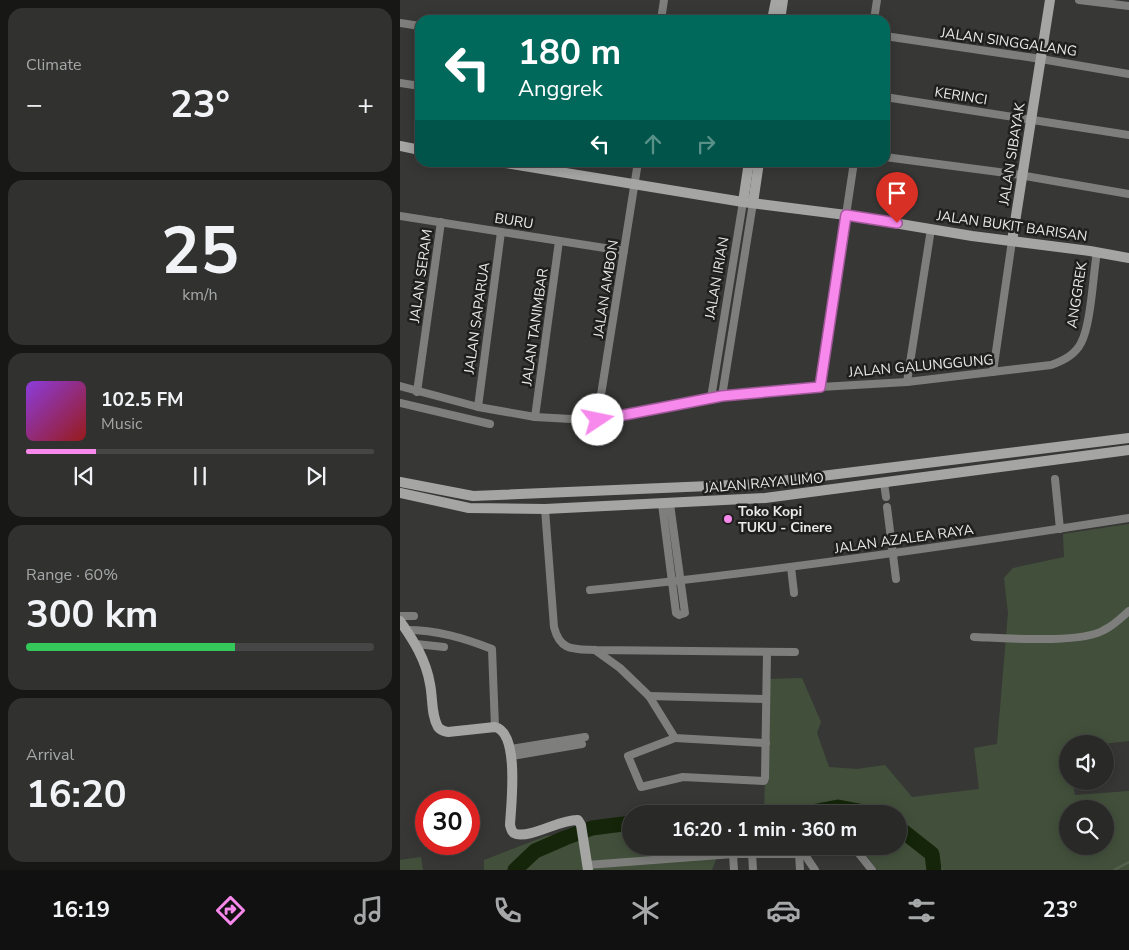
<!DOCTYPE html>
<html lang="en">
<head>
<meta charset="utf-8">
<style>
  body { margin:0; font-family:"Nunito Sans",sans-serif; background:#313230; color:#f1f3f6; height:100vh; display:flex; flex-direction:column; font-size:19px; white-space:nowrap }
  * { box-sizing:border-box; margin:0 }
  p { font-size:16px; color:#a5a7a8 }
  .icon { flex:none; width:28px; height:28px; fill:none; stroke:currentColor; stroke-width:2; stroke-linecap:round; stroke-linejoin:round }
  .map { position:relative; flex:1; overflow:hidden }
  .panel { display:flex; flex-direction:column; gap:8px; padding:8px; background:#171716; width:400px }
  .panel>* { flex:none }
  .top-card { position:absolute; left:15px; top:15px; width:475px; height:152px; border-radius:15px; box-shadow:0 2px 12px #0003,0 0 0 1px #454645; background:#00695c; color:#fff; overflow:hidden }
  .tools { position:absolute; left:659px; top:735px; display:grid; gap:10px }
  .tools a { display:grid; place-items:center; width:55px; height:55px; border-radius:50%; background:#292a28; box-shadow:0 2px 12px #0003,0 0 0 1px #454645; font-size:25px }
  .speed { position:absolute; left:15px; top:790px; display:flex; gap:10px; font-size:25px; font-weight:700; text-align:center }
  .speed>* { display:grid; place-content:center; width:65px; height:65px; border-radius:50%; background:#292a28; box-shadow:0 2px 12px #0003,0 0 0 1px #454645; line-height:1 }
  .speed .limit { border:8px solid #d22; background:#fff; color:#111 }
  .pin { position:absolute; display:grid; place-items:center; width:42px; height:42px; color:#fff; margin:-51px -21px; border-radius:50% 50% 50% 0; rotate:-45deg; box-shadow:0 0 5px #0007 }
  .pin .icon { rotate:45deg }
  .me { position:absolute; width:55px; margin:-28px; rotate:79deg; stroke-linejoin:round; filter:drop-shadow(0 0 4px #0008) }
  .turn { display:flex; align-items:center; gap:18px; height:105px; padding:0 20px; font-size:22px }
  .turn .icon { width:65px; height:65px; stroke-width:2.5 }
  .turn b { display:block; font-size:35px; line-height:42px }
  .lanes { display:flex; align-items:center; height:48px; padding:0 20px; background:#0003; justify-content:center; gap:25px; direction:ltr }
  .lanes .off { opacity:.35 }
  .big { font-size:38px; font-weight:700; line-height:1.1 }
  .panel .widget { flex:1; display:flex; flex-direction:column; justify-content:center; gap:8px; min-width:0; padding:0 18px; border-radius:15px; background:#313230 }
  .panel .dial { align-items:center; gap:0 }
  .dial b { font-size:65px; line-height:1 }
  .song { display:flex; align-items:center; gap:15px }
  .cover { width:60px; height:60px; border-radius:8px; background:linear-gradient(135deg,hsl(270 70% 55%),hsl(0 70% 35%)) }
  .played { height:5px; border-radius:2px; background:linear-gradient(90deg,#f788ec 20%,#454645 20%) }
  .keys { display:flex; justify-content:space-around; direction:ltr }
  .heat { display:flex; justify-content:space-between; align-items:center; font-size:28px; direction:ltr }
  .charge { height:8px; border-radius:4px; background:linear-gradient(90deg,#34c759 60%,#454645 0) }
  .trip { position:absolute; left:222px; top:805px; width:285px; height:50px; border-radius:25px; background:#292a28; box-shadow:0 2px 12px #0003,0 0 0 1px #454645; font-weight:700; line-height:50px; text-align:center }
  .dock { display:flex; height:80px; justify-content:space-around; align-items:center; background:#101110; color:#a5a7a8 }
  .dock .icon { width:35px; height:35px }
  .dock .on { color:#f788ec }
  .dock b { font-size:22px; color:#f1f3f6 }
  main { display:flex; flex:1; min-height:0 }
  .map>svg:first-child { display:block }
  .green { fill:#42503b; fill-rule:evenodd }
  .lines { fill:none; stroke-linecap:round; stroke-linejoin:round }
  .stream { stroke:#54604c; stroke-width:2.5 }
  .river { stroke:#142509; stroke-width:15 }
  .street { stroke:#7e7f7d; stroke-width:8 }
  .secondary { stroke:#a5a6a4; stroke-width:10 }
  .route-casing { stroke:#a15899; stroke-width:12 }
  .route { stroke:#f788ec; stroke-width:9 }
  .poi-dot { fill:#f788ec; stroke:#1f1f1e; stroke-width:2 }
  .labels { text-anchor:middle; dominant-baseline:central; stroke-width:5; stroke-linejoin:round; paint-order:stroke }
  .street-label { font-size:14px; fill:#eaebe9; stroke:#1f1f1e }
  .poi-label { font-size:14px; font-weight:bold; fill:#eaebe9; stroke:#1f1f1e; text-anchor:start }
</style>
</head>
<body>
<main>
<section class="panel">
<div class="widget"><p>Climate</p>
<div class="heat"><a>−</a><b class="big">23°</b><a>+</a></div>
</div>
<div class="widget dial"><b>25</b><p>km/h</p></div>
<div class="widget">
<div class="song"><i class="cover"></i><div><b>102.5 FM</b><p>Music</p></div></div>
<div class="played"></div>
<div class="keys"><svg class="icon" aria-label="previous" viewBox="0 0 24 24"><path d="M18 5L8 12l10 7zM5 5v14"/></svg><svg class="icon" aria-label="pause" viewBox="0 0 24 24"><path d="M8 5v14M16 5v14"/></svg><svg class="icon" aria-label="next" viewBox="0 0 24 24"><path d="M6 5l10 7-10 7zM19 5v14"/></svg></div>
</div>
<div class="widget"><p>Range · 60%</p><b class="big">300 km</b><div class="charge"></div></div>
<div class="widget"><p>Arrival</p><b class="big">16:20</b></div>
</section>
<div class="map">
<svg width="729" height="870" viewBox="0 0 729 870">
  <rect width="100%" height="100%" fill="#373836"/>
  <g class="green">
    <path d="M729 524V741L702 744H668L667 747H665L667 759 668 781H672L675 795 729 791V870H477L460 846H499V814H254V812L364 809 369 679 402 678 421 722 417 733 429 767 457 769 485 765 512 797 579 789 574 748 597 744 608 613 604 578 613 568 664 557 663 534ZM668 809H705V846H668Z"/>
    <path d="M231 829V846H330L319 852 312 870H84V860L146 836Z"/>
    <path d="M21 857 23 870H0V860Z"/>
  </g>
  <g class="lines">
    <g class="stream">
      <path d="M532 854 542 870"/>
      <path d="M714 870 729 862"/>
    </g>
    <g class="river">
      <path d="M401 814 438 807 475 814"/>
      <path d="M499 828 532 854 534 870"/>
      <path d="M115 870 135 851 165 838 192 828 231 823"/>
    </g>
    <g class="street">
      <path d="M679 0 729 6"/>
      <path d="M261 20 264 0"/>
      <path d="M474 20 477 0"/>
      <path d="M0 23 20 26"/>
      <path d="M485 36 641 59 729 74"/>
      <path d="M0 83 20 86"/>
      <path d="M485 97 729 135"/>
      <path d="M485 157 614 174 729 194"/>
      <path d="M0 216 224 251"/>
      <path d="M593 372 612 241"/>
      <path d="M507 382 531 229"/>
      <path d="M0 386 78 407 135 417 190 420 322 396 420 387 507 382 651 365C663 361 675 355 681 343 691 325 693 275 697 252"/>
      <path d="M420 387 454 162"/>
      <path d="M17 392 41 222"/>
      <path d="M322 396 353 203"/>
      <path d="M311 398 343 202"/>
      <path d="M0 403 90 424"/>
      <path d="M78 407 101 232"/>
      <path d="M135 417 159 241"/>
      <path d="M197 420 238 162"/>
      <path d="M655 479 660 529"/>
      <path d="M484 483 486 497"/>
      <path d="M262 504 276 613 279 615 285 613 270 504"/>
      <path d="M487 507 496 579"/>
      <path d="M145 509 154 627C160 651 173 649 195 650L395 652"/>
      <path d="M391 567 394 593"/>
      <path d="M190 590C370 572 550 546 729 518"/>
      <path d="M0 616H14"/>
      <path d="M6 630C37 630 64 638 92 649L95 727"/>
      <path d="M574 637C603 638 682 644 704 630 713 626 721 618 729 611"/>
      <path d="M16 644 44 647"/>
      <path d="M195 650 220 668 249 696 275 738 366 743"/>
      <path d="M249 696 366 699"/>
      <path d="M275 738 228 756 241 787 283 777 364 781 365 778 367 652"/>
      <path d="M111 749 185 737"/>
      <path d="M112 756 182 744"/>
      <path d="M453 846 472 870"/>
      <path d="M403 852 415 870"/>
      <path d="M352 853 353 870"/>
      <path d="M333 854 334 870"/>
      <path d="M399 854 400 870"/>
      <path d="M187 865 333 854H399L411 846"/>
    </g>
    <g class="secondary">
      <path d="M372 20 376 0"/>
      <path d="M380 20 383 0"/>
      <path d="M0 146 20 150"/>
      <path d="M99 162 343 202 446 215 572 236 690 251 729 258"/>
      <path d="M343 202 349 162"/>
      <path d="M353 203 359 162"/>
      <path d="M612 241 650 0"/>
      <path d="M0 482 73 496 357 484 729 438"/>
      <path d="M0 493 69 508 145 509 365 498 729 450"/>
      <path d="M0 621C14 641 26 660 30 684 33 698 31 715 38 727 41 731 44 731 48 732L95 727C120 733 111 805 110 825 111 829 112 833 116 834 132 838 160 819 178 820L181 825 188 870"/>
    </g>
  </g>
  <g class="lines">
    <defs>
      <path id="route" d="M198 420 322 396 420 387 446 215 497 223"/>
    </defs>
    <use href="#route" class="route-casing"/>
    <use href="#route" class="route"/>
  </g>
  <circle class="poi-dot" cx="328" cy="519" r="5"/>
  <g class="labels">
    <g class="street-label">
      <text transform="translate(609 42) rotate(8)">JALAN SINGGALANG</text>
      <text transform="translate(561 96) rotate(9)">KERINCI</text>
      <text transform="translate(612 154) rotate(-81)">JALAN SIBAYAK</text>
      <text transform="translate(114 221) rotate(9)">BURU</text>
      <text transform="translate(612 226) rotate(8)">JALAN BUKIT BARISAN</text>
      <text transform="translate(21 276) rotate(-82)">JALAN SERAM</text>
      <text transform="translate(317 278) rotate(-80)">JALAN IRIAN</text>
      <text transform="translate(206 289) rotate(-81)">JALAN AMBON</text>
      <text transform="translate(677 295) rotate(-81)">ANGGREK</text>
      <text transform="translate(77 318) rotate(-82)">JALAN SAPARUA</text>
      <text transform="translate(135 327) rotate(-82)">JALAN TANIMBAR</text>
      <text transform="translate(521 366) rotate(-5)">JALAN GALUNGGUNG</text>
      <text transform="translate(364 483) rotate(-5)">JALAN RAYA LIMO</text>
      <text transform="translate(504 539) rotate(-8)">JALAN AZALEA RAYA</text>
    </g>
    <g class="poi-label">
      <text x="338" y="511">Toko Kopi<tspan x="338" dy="16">TUKU - Cinere</tspan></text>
    </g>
  </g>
</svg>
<div class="tools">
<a><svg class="icon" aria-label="sound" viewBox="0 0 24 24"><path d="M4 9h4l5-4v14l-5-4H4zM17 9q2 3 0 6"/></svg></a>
<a><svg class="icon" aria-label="search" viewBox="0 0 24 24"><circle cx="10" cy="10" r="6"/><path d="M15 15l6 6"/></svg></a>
</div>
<div class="speed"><div class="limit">30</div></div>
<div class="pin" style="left:497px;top:223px;background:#d93025"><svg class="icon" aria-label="arrive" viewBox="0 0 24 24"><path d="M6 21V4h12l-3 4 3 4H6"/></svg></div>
<svg class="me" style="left:198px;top:420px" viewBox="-20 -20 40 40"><circle r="19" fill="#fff"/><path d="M0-13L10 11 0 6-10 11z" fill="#f788ec"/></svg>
<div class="trip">16:20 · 1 min · 360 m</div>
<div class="top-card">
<div class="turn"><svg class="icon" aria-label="left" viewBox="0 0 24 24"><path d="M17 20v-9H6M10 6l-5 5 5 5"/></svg><div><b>180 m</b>Anggrek</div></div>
<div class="lanes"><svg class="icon" aria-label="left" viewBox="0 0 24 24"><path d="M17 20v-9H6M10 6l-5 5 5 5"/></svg><svg class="icon off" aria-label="ahead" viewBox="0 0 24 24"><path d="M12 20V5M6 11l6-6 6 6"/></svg><svg class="icon off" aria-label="right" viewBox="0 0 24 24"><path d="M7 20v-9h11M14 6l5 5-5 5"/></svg></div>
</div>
</div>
</main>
<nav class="dock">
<b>16:19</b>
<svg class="icon on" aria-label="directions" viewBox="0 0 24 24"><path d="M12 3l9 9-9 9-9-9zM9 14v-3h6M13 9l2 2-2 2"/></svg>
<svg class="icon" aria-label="music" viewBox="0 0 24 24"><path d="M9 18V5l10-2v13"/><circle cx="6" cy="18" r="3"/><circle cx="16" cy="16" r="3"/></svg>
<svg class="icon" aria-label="phone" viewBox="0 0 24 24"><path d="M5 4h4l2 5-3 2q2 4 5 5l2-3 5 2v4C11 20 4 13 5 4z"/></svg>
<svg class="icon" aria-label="climate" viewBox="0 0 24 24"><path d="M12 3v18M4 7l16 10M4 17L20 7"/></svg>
<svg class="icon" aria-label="car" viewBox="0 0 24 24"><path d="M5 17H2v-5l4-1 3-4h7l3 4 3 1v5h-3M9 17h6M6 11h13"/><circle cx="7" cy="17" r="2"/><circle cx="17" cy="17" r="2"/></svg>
<svg class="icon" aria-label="filters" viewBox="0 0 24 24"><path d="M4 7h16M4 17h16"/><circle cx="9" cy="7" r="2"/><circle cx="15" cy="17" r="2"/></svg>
<b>23°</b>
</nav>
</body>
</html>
